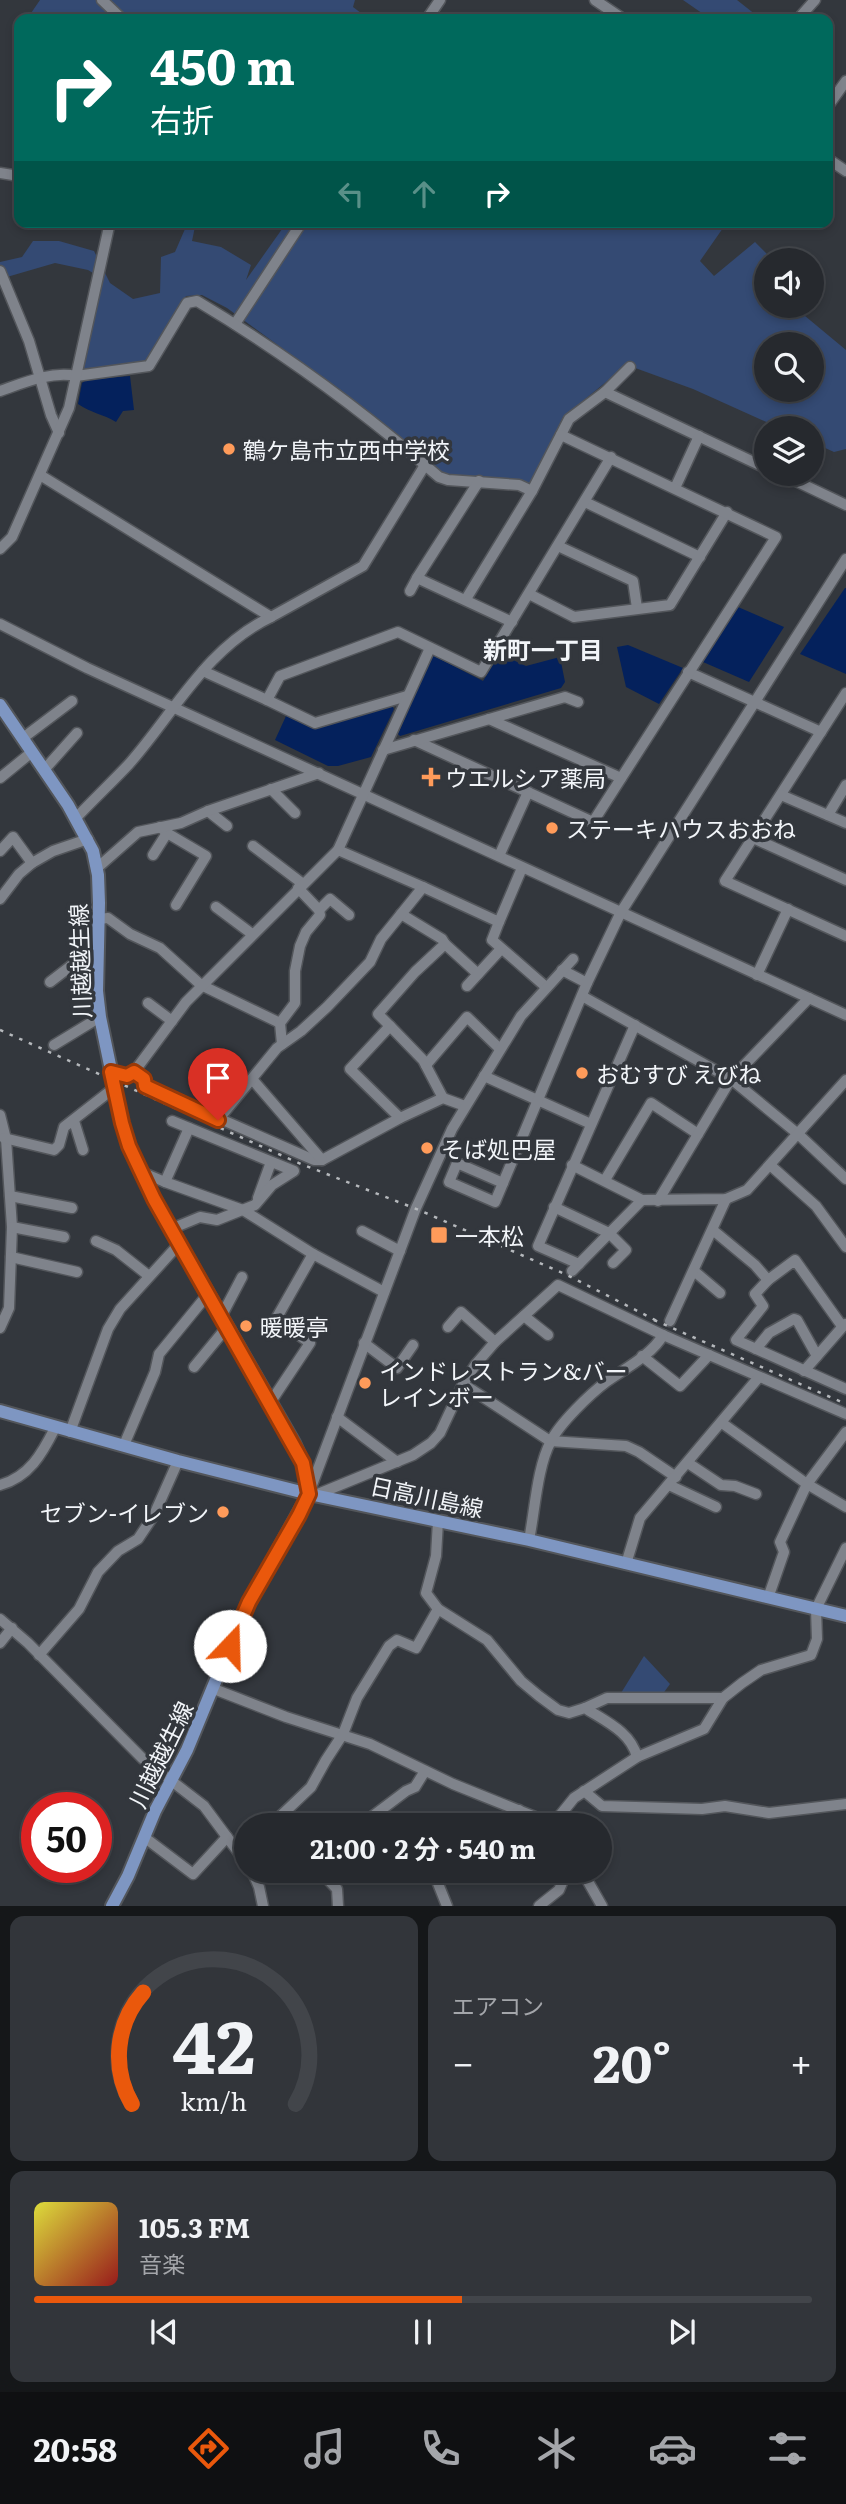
<!DOCTYPE html>
<html lang="ja">
<head>
<meta charset="utf-8">
<style>
  body { margin:0; font-family:Literata,"Noto Sans JP",serif; background:#32353a; color:#f1f3f6; height:100vh; display:flex; flex-direction:column; font-size:26px; white-space:nowrap }
  * { box-sizing:border-box; margin:0 }
  p { font-size:23px; color:#a4a6aa }
  .icon { flex:none; width:38px; height:38px; fill:none; stroke:currentColor; stroke-width:2; stroke-linecap:round; stroke-linejoin:round }
  .map { position:relative; height:1906px; overflow:hidden }
  .sheet { display:flex; flex-direction:column; gap:10px; padding:10px; background:#151719; flex:1 }
  .sheet>* { flex:none }
  .banner { position:absolute; left:14px; top:14px; width:819px; height:214px; border-radius:14px; box-shadow:0 4px 10px #0003,0 0 0 2px #42454a; background:#00695c; color:#fff; overflow:hidden }
  .buttons { position:absolute; left:754px; top:248px; display:grid; gap:14px }
  .buttons a { display:grid; place-items:center; width:70px; height:70px; border-radius:50%; background:#26292e; box-shadow:0 4px 10px #0003,0 0 0 2px #42454a; font-size:35px }
  .speed { position:absolute; left:21px; top:1792px; display:flex; gap:14px; font-size:35px; font-weight:700; text-align:center }
  .speed>* { display:grid; place-content:center; width:91px; height:91px; border-radius:50%; background:#26292e; box-shadow:0 4px 10px #0003,0 0 0 2px #42454a; line-height:1 }
  .speed .limit { border:10px solid #d22; background:#fff; color:#111 }
  .pin { position:absolute; display:grid; place-items:center; width:60px; height:60px; color:#fff; margin:-72px -30px; border-radius:50% 50% 50% 0; rotate:-45deg; box-shadow:0 0 7px #0007 }
  .pin .icon { rotate:45deg }
  .me { position:absolute; width:77px; margin:-38px; rotate:21deg; stroke-linejoin:round; filter:drop-shadow(0 0 5px #0008) }
  .turn { display:flex; align-items:center; gap:24px; height:147px; padding:0 21px; font-size:32px }
  .turn .icon { width:91px; height:91px; stroke-width:2.5 }
  .turn b { display:block; font-size:49px; line-height:60px }
  .lanes { display:flex; align-items:center; height:66px; padding:0 21px; background:#0003; justify-content:center; gap:35px; direction:ltr }
  .lanes .off { opacity:.35 }
  .big { font-size:52px; font-weight:700; line-height:1.1 }
  .sheet .tile { flex:1; display:flex; flex-direction:column; justify-content:center; gap:10px; min-width:0; padding:0 24px; border-radius:14px; background:#32353a }
  .sheet .dial { align-items:center; gap:0 }
  .dial svg { height:182px; overflow:visible; fill:none; stroke:#42454a; stroke-width:7; stroke-linecap:round; text-anchor:middle }
  .dial text { fill:#f1f3f6; stroke:none }
  .song { display:flex; align-items:center; gap:21px }
  .cover { width:84px; height:84px; border-radius:10px; background:linear-gradient(135deg,hsl(60 70% 55%),hsl(0 70% 35%)) }
  .played { height:7px; border-radius:4px; background:linear-gradient(90deg,#ea580c 55%,#42454a 55%) }
  .keys { display:flex; justify-content:space-around; direction:ltr }
  .heat { display:flex; justify-content:space-between; align-items:center; font-size:38px; direction:ltr }
  .sheet .tiles { flex:1; display:grid; gap:10px; grid-template-columns:1fr 1fr }
  .tile:last-child { grid-column:span 2 }
  .trip { position:absolute; left:234px; top:1813px; width:378px; height:70px; border-radius:35px; background:#26292e; box-shadow:0 4px 10px #0003,0 0 0 2px #42454a; font-weight:700; line-height:70px; text-align:center }
  .dock { display:flex; height:112px; justify-content:space-around; align-items:center; background:#0f1012; color:#a4a6aa }
  .dock .icon { width:49px; height:49px }
  .dock .current { color:#ea580c }
  .dock b { font-size:32px; color:#f1f3f6 }
  .map>svg:first-child { display:block }
  .green { fill:#344a73; fill-rule:evenodd }
  .water { fill:#04215c }
  .lines { fill:none; stroke-linecap:round; stroke-linejoin:round }
  .minor-casing { stroke:#53565b; stroke-width:13 }
  .major-casing { stroke:#53565b; stroke-width:16 }
  .minor { stroke:#7f838b; stroke-width:10 }
  .major { stroke:#7e96c2; stroke-width:12 }
  .rail { stroke:#b5b8bc; stroke-width:2.5; stroke-dasharray:3.5 7; stroke-linecap:butt }
  .route-casing { stroke:#983908; stroke-width:18 }
  .route { stroke:#ea580c; stroke-width:12 }
  .poi-dot { fill:#ff9b5a; stroke:#33373d; stroke-width:2.5 }
  .labels { text-anchor:middle; dominant-baseline:central; stroke-width:7; stroke-linejoin:round; paint-order:stroke }
  .poi-label { font-size:23px; fill:#f2f5f9; stroke:#33373d; text-anchor:start }
  .street-label { font-size:23px; fill:#f2f5f9; stroke:#33373d }
  .neighbourhood-label { font-size:24px; font-weight:bold; fill:#f2f5f9; stroke:#33373d }
</style>
</head>
<body>
<div class="map">
<svg width="846" height="1906" viewBox="0 0 846 1906">
  <rect width="100%" height="100%" fill="#33373d"/>
  <g class="green">
    <path d="M40 0H355L353 7 369 19H252L242 12 237 19H27Z"/>
    <path d="M683 0H737L761 19H729L721 12 709 18Z"/>
    <path d="M188 222H196L192 241 221 247 251 265 246 280 287 222H716L723 228 700 261 714 276 755 242 774 261H766V306H793L846 350V449L834 452 812 442V429H782L693 389 627 365 563 417 531 484 449 475 439 471 349 397 227 308 202 295 186 296 149 366 82 371 103 279 88 270 55 263 0 279V262L22 257 33 241H59L94 251 110 283 133 299 160 293 161 257 175 252ZM766 345H812V390H766Z"/>
    <path d="M644 1656 670 1684 662 1695 621 1693Z"/>
  </g>
  <g class="water">
    <path d="M130 376 134 410 123 411 116 422C103 414 91 413 78 404L82 383 86 380Z"/>
    <path d="M845 588H846V674L800 654Z"/>
    <path d="M738 607 784 627 749 682 703 662Z"/>
    <path d="M628 645 683 668 659 704 626 687 617 647Z"/>
    <path d="M500 654 526 666 560 657 565 682 561 688 400 736 398 734 432 655 483 681Z"/>
    <path d="M392 706 394 709 371 757 338 766H328L275 740 286 716 314 729Z"/>
  </g>
  <g class="lines">
    <defs>
      <g id="minor">
        <path d="M102 0 122 19"/>
        <path d="M595 0 623 19"/>
        <path d="M427 19 440 0"/>
        <path d="M798 19 815 0"/>
        <path d="M828 106 846 81"/>
        <path d="M828 159 846 171"/>
        <path d="M0 173 19 176"/>
        <path d="M0 271 29 341 51 415 59 433"/>
        <path d="M235 324 302 222"/>
        <path d="M0 391C23 383 51 371 76 376L149 366 187 303 197 301C284 353 362 410 439 477L448 480 519 485 532 491"/>
        <path d="M605 392 766 468"/>
        <path d="M781 474 846 505"/>
        <path d="M40 475 271 617 363 566 425 465"/>
        <path d="M479 481 417 578 512 622"/>
        <path d="M675 488 699 436"/>
        <path d="M585 502 700 557"/>
        <path d="M558 546 633 581 637 608"/>
        <path d="M0 549 12 537 69 408 110 222"/>
        <path d="M410 591 417 578"/>
        <path d="M529 594 574 617 670 605 727 512"/>
        <path d="M466 599 532 491 569 419 605 392 630 367"/>
        <path d="M0 624 87 668 846 1015"/>
        <path d="M203 671 267 700"/>
        <path d="M688 672 821 732"/>
        <path d="M846 693 725 881 846 936"/>
        <path d="M407 696 315 723 267 700 280 676 398 632 481 672 611 457"/>
        <path d="M489 719 621 778"/>
        <path d="M23 738 72 701"/>
        <path d="M414 740 593 822 776 537 561 435"/>
        <path d="M383 750 565 697 578 702"/>
        <path d="M44 770 77 733"/>
        <path d="M0 778 32 752"/>
        <path d="M271 789 295 813"/>
        <path d="M781 795 846 823"/>
        <path d="M208 811 227 826"/>
        <path d="M828 815 846 785"/>
        <path d="M76 818C93 800 112 782 129 764 174 713 207 647 271 617"/>
        <path d="M160 827 167 833 206 856 176 905"/>
        <path d="M753 838 846 880"/>
        <path d="M253 846 303 884"/>
        <path d="M338 850 423 887"/>
        <path d="M0 851 13 837 32 863 53 851 88 839"/>
        <path d="M153 855 167 833"/>
        <path d="M499 856 528 792"/>
        <path d="M96 869 138 832 181 823 208 811 319 773"/>
        <path d="M0 899 19 874 32 863"/>
        <path d="M216 907 252 934"/>
        <path d="M319 910 330 899 349 915"/>
        <path d="M99 919 108 918 130 934 160 948 201 985 280 1023"/>
        <path d="M499 922 492 940 546 987"/>
        <path d="M445 944 478 974"/>
        <path d="M562 970 587 983"/>
        <path d="M757 975 788 909"/>
        <path d="M50 982 98 945"/>
        <path d="M467 986 501 949"/>
        <path d="M582 996 731 1079 798 1134 846 1179"/>
        <path d="M148 1003 172 1021"/>
        <path d="M390 1026 378 1014 415 972 445 944 442 939 401 914"/>
        <path d="M282 1044 280 1023 295 1003V971L300 946 306 932 320 915 319 910 298 888"/>
        <path d="M54 1045 100 1017"/>
        <path d="M426 1065 467 1017 500 1049"/>
        <path d="M111 1072 127 1076 134 1072 186 1002 338 850 430 648"/>
        <path d="M134 1072 144 1079 145 1086 314 1160H322L400 1118 443 1098 465 1106"/>
        <path d="M484 1076 591 1124"/>
        <path d="M252 1079 322 1160"/>
        <path d="M0 1115 6 1139 12 1227 9 1308 0 1328"/>
        <path d="M400 1118 350 1069 390 1026 423 1060 443 1098"/>
        <path d="M218 1120 277 1048 301 1031 327 1007 370 962 381 939 423 887 499 922 522 868"/>
        <path d="M74 1121 83 1150"/>
        <path d="M189 1128 165 1182 243 1210 313 1254 384 1292"/>
        <path d="M4 1138 54 1150 59 1145 64 1127 114 1088"/>
        <path d="M457 1163 503 1183 495 1202 449 1182Z"/>
        <path d="M572 1165 642 1200 726 1199 747 1190 846 1080"/>
        <path d="M770 1165 816 1206 846 1247"/>
        <path d="M141 1172 165 1182"/>
        <path d="M605 1180 651 1103 698 1134"/>
        <path d="M503 1183 587 983 621 912 846 559"/>
        <path d="M10 1196 72 1208"/>
        <path d="M258 1198 271 1162"/>
        <path d="M658 1201 731 1079 809 998"/>
        <path d="M554 1207 609 1233 626 1250 613 1263"/>
        <path d="M12 1227 64 1237"/>
        <path d="M171 1229 200 1217 217 1220 255 1205 272 1185 294 1171 172 1121"/>
        <path d="M362 1231 400 1251"/>
        <path d="M714 1231 755 1265 768 1280"/>
        <path d="M96 1241 116 1250 149 1276"/>
        <path d="M11 1257 77 1272"/>
        <path d="M579 1264 538 1246 635 1025"/>
        <path d="M572 1271 642 1200"/>
        <path d="M694 1271 720 1293"/>
        <path d="M524 1316 548 1335"/>
        <path d="M221 1317 242 1277"/>
        <path d="M670 1321 726 1199"/>
        <path d="M842 1326 795 1260 768 1280 755 1294 763 1306 736 1340 846 1389"/>
        <path d="M448 1327 461 1312 495 1342"/>
        <path d="M364 1343 397 1368 413 1345"/>
        <path d="M756 1349 769 1333 794 1319 797 1320 817 1356"/>
        <path d="M642 1356 680 1386 709 1355"/>
        <path d="M194 1367 227 1327"/>
        <path d="M804 1371 845 1324"/>
        <path d="M463 1384 550 1441 626 1446 639 1452 676 1477"/>
        <path d="M270 1403 310 1343 276 1319 313 1254"/>
        <path d="M337 1417 397 1462"/>
        <path d="M722 1423 807 1484 846 1507"/>
        <path d="M70 1432 108 1329 120 1309 179 1244"/>
        <path d="M124 1445 155 1372 159 1354 208 1294"/>
        <path d="M688 1463 721 1485 735 1486 756 1494"/>
        <path d="M0 1485C29 1477 42 1454 55 1428"/>
        <path d="M669 1485 716 1507"/>
        <path d="M309 1493 416 1208 452 1129 521 1016 573 959"/>
        <path d="M318 1494 413 1455 431 1443 440 1433 463 1384 476 1364 495 1342 558 1285 663 1335 846 1414"/>
        <path d="M438 1521 436 1556 426 1593 438 1609 487 1640 521 1681 539 1696 558 1710 569 1713 585 1708C605 1721 631 1732 637 1757"/>
        <path d="M529 1540C535 1510 537 1467 551 1441 560 1423 590 1394 606 1382 624 1369 652 1355 663 1335"/>
        <path d="M626 1564 640 1518 759 1377"/>
        <path d="M768 1598 784 1552 780 1542 807 1484 846 1432"/>
        <path d="M0 1619 28 1643 142 1758 204 1806 247 1864"/>
        <path d="M0 1643 12 1628"/>
        <path d="M39 1655 79 1609 98 1572 118 1551 138 1539 154 1515 178 1461"/>
        <path d="M214 1689 286 1717 370 1744 453 1784 555 1825"/>
        <path d="M585 1708 607 1698H723"/>
        <path d="M584 1791 602 1806 702 1809 725 1806 769 1813 846 1804"/>
        <path d="M553 1824 574 1798 637 1757 704 1729 723 1698 742 1683 761 1670 811 1655 817 1639 816 1609 846 1548"/>
        <path d="M271 1825 311 1787 326 1760 343 1734 357 1698 389 1646 397 1640 416 1648 438 1609"/>
        <path d="M361 1825 406 1791 415 1787 425 1771"/>
        <path d="M508 1825 519 1810"/>
        <path d="M144 1837 193 1874 227 1837"/>
        <path d="M252 1871 259 1887 263 1906"/>
        <path d="M320 1871 337 1889 338 1906"/>
        <path d="M582 1871 602 1906"/>
        <path d="M447 1906 437 1881 460 1871"/>
        <path d="M539 1906 559 1890 567 1871"/>
      </g>
      <g id="major">
        <path d="M0 705 68 805 93 851 98 875 99 903 97 991 100 1017 122 1123 129 1146 154 1199 294 1443 303 1463 309 1494 244 1612 187 1750 155 1811 128 1876 112 1906"/>
        <path d="M0 1411 178 1461 309 1494 529 1540 846 1616"/>
      </g>
    </defs>
    <use href="#minor" class="minor-casing"/>
    <use href="#major" class="major-casing"/>
    <use href="#minor" class="minor"/>
    <use href="#major" class="major"/>
    <g class="rail">
      <path d="M0 1030 301 1164 419 1210 567 1275 661 1323"/>
      <path d="M654 1320 846 1404"/>
    </g>
  </g>
  <g class="lines">
    <defs>
      <path id="route" d="M218 1120 145 1086 144 1079 134 1072 127 1076 111 1072 122 1123 129 1146 154 1199 303 1463 309 1494 299 1515 249 1602 230 1646"/>
    </defs>
    <use href="#route" class="route-casing"/>
    <use href="#route" class="route"/>
  </g>
  <g class="poi-dot">
    <circle cx="229" cy="449" r="7"/>
    <path d="M427.5 766.5h7v7h7v7h-7v7h-7v-7h-7v-7h7z"/>
    <circle cx="552" cy="828" r="7"/>
    <circle cx="582" cy="1073" r="7"/>
    <circle cx="427" cy="1148" r="7"/>
    <rect x="430" y="1226" width="18" height="18" rx="3.5"/>
    <circle cx="246" cy="1326" r="7"/>
    <circle cx="365" cy="1383" r="7"/>
    <circle cx="223" cy="1512" r="7"/>
  </g>
  <g class="labels">
    <g class="poi-label">
      <text x="243" y="449">鶴ケ島市立西中学校</text>
      <text x="445" y="777">ウエルシア薬局</text>
      <text x="566" y="828">ステーキハウスおおね</text>
      <text x="596" y="1073">おむすび えびね</text>
      <text x="441" y="1148">そば処巴屋</text>
      <text x="455" y="1235">一本松</text>
      <text x="260" y="1326">暖暖亭</text>
      <text x="379" y="1370">インドレストラン&amp;バー<tspan x="379" dy="26">レインボー</tspan></text>
      <text x="209" y="1512" text-anchor="end">セブン-イレブン</text>
    </g>
    <g class="street-label">
      <text transform="translate(79 961) rotate(-92)">川越越生線</text>
      <text transform="translate(427 1496) rotate(12)">日高川島線</text>
      <text transform="translate(160 1754) rotate(-64)">川越越生線</text>
    </g>
    <g class="neighbourhood-label">
      <text x="543" y="648">新町一丁目</text>
    </g>
  </g>
</svg>
<div class="buttons">
<a><svg class="icon" aria-label="sound" viewBox="0 0 24 24"><path d="M4 9h4l5-4v14l-5-4H4zM17 9q2 3 0 6"/></svg></a>
<a><svg class="icon" aria-label="search" viewBox="0 0 24 24"><circle cx="10" cy="10" r="6"/><path d="M15 15l6 6"/></svg></a>
<a><svg class="icon" aria-label="layers" viewBox="0 0 24 24"><path d="M12 4l9 5-9 5-9-5zM3 14l9 5 9-5"/></svg></a>
</div>
<div class="speed"><div class="limit">50</div></div>
<div class="pin" style="left:218px;top:1120px;background:#d93025"><svg class="icon" aria-label="arrive" viewBox="0 0 24 24"><path d="M6 21V4h12l-3 4 3 4H6"/></svg></div>
<svg class="me" style="left:230px;top:1646px" viewBox="-20 -20 40 40"><circle r="19" fill="#fff"/><path d="M0-13L10 11 0 6-10 11z" fill="#ea580c"/></svg>
<div class="trip">21:00 · 2 分 · 540 m</div>
<div class="banner">
<div class="turn"><svg class="icon" aria-label="right" viewBox="0 0 24 24"><path d="M7 20v-9h11M14 6l5 5-5 5"/></svg><div><b>450 m</b>右折</div></div>
<div class="lanes"><svg class="icon off" aria-label="left" viewBox="0 0 24 24"><path d="M17 20v-9H6M10 6l-5 5 5 5"/></svg><svg class="icon off" aria-label="ahead" viewBox="0 0 24 24"><path d="M12 20V5M6 11l6-6 6 6"/></svg><svg class="icon" aria-label="right" viewBox="0 0 24 24"><path d="M7 20v-9h11M14 6l5 5-5 5"/></svg></div>
</div>
</div>
<section class="sheet">
<div class="tiles">
<div class="tile dial"><svg viewBox="0 0 100 80">
<path d="M14 69A42 42 0 1 1 86 69"/>
<path d="M14 69A42 42 0 0 1 19 20" stroke="#ea580c"/>
<text x="50" y="56" font-size="32" font-weight="700">42</text>
<text x="50" y="72" font-size="11">km/h</text>
</svg></div>
<div class="tile"><p>エアコン</p>
<div class="heat"><a>−</a><b class="big">20°</b><a>+</a></div>
</div>
<div class="tile">
<div class="song"><i class="cover"></i><div><b>105.3 FM</b><p>音楽</p></div></div>
<div class="played"></div>
<div class="keys"><svg class="icon" aria-label="previous" viewBox="0 0 24 24"><path d="M18 5L8 12l10 7zM5 5v14"/></svg><svg class="icon" aria-label="pause" viewBox="0 0 24 24"><path d="M8 5v14M16 5v14"/></svg><svg class="icon" aria-label="next" viewBox="0 0 24 24"><path d="M6 5l10 7-10 7zM19 5v14"/></svg></div>
</div>
</div>
</section>
<nav class="dock">
<b>20:58</b>
<svg class="icon current" aria-label="directions" viewBox="0 0 24 24"><path d="M12 3l9 9-9 9-9-9zM9 14v-3h6M13 9l2 2-2 2"/></svg>
<svg class="icon" aria-label="music" viewBox="0 0 24 24"><path d="M9 18V5l10-2v13"/><circle cx="6" cy="18" r="3"/><circle cx="16" cy="16" r="3"/></svg>
<svg class="icon" aria-label="phone" viewBox="0 0 24 24"><path d="M5 4h4l2 5-3 2q2 4 5 5l2-3 5 2v4C11 20 4 13 5 4z"/></svg>
<svg class="icon" aria-label="climate" viewBox="0 0 24 24"><path d="M12 3v18M4 7l16 10M4 17L20 7"/></svg>
<svg class="icon" aria-label="car" viewBox="0 0 24 24"><path d="M5 17H2v-5l4-1 3-4h7l3 4 3 1v5h-3M9 17h6M6 11h13"/><circle cx="7" cy="17" r="2"/><circle cx="17" cy="17" r="2"/></svg>
<svg class="icon" aria-label="filters" viewBox="0 0 24 24"><path d="M4 7h16M4 17h16"/><circle cx="9" cy="7" r="2"/><circle cx="15" cy="17" r="2"/></svg>
</nav>
</body>
</html>
